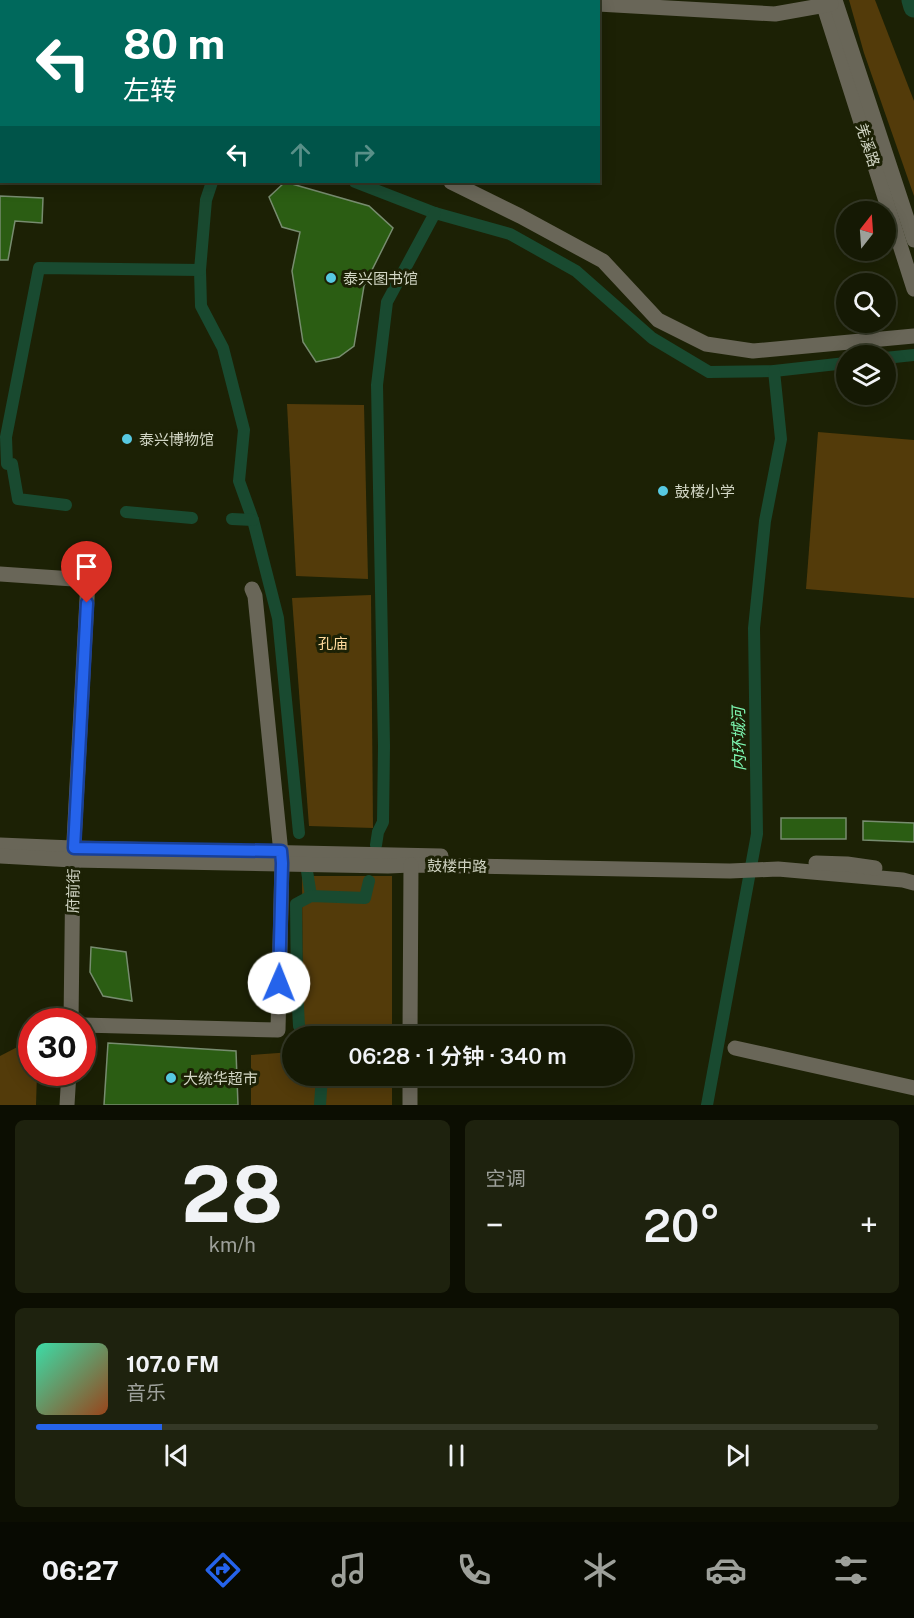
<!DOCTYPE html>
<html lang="zh">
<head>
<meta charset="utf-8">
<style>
  body { margin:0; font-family:"Public Sans","Noto Sans SC",sans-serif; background:#1e220e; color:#f1f3f6; height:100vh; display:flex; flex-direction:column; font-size:22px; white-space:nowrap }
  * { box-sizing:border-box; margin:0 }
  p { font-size:20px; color:#9da09a }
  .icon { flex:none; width:33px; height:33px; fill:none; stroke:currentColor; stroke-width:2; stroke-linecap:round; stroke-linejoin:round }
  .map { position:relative; height:1105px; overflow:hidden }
  .side { display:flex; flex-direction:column; gap:15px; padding:15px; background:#0c0e02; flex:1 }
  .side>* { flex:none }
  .top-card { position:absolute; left:0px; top:0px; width:600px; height:183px; box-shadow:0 3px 15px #0003,0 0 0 2px #343826; background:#00695c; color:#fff; overflow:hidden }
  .needle { width:39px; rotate:17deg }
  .fabs { position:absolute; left:836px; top:201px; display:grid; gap:12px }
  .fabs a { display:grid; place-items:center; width:60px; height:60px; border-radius:50%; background:#151904; box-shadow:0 3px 15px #0003,0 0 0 2px #343826; font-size:30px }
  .speed { position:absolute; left:18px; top:1008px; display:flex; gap:12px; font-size:30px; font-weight:700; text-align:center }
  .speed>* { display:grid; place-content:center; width:78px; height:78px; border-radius:50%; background:#151904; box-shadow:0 3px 15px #0003,0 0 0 2px #343826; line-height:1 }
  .speed .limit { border:9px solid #d22; background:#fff; color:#111 }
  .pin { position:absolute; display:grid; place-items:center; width:51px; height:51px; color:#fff; margin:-62px -26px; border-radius:50% 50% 50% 0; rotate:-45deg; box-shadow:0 0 6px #0007 }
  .pin .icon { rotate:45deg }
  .me { position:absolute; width:66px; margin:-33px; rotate:1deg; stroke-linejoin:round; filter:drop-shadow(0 0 4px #0008) }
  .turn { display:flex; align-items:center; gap:21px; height:126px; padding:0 24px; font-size:27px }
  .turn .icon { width:78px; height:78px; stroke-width:2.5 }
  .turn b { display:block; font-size:42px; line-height:51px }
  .lanes { display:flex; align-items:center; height:57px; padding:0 24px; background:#0003; justify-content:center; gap:30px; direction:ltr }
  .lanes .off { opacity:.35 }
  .big { font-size:45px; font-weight:600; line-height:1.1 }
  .side .card { flex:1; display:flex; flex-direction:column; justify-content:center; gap:9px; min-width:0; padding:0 21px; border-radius:9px; background:#1e220e }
  .side .dial { align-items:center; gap:0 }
  .dial b { font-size:78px; line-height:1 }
  .song { display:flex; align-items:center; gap:18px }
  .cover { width:72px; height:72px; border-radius:9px; background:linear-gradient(135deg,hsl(160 70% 55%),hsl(20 70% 35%)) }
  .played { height:6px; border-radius:3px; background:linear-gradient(90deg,#2563eb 15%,#343826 15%) }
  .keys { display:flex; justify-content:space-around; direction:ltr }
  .heat { display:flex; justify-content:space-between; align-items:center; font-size:33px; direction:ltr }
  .side .tiles { flex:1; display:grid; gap:15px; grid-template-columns:1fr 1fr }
  .card:last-child { grid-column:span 2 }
  .trip { position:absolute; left:282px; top:1026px; width:351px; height:60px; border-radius:30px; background:#151904; box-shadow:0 3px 15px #0003,0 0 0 2px #343826; font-weight:600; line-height:60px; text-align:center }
  .tab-bar { display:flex; height:96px; justify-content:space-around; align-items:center; background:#080a02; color:#9da09a }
  .tab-bar .icon { width:42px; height:42px }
  .tab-bar .selected { color:#2563eb }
  .tab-bar b { font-size:27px; color:#f1f3f6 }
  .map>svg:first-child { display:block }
  .green { fill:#533b0a }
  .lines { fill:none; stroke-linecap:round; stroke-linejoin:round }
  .canal { stroke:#194a30; stroke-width:12 }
  .river { stroke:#194a30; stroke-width:21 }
  .building { fill:#2b5d13; stroke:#778c6f; stroke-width:1.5 }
  .minor { stroke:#696658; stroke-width:15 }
  .route-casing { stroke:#184099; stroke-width:15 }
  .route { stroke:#2563eb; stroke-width:10 }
  .poi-dot { fill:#57c9e2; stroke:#1c2105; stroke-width:2 }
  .labels { text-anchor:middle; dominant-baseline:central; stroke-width:6; stroke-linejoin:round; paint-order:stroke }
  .street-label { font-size:15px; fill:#d2d6c5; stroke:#1c2105 }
  .poi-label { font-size:15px; fill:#d2d6c5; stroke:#1c2105; text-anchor:start }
  .park-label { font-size:15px; fill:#fed99c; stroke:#1c2105 }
  .water-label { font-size:16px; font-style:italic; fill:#7df6b1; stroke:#1c2105 }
</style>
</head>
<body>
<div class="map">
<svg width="914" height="1105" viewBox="0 0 914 1105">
  <rect width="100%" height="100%" fill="#1c2105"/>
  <g class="green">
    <path d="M849 0H875L914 101V196L864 53Z"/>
    <path d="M287 404 364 405 368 579 296 576Z"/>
    <path d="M818 432 914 440V598L806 589Z"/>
    <path d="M371 595 373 828 309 826 292 598Z"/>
    <path d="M302 876H392V1036H303Z"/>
    <path d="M31 1040 32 1072 37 1073 36 1105H0V1056Z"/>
    <path d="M292 1052V1076H392V1105H251V1055Z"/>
  </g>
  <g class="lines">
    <g class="canal">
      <path d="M0 115H2"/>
      <path d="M355 182 435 213 510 234 576 271 652 338 709 372 774 371 846 363"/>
      <path d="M200 270 201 306 223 348 244 430 239 481 253 520 278 618 299 833"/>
      <path d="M885 358 914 355"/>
      <path d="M66 505 18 499 12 464H7L6 437 39 268 200 270 206 200 212 182"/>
      <path d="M126 512 192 518"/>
      <path d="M232 519 253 520"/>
      <path d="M376 845 378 832 383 822 384 746 377 385 387 302 435 213"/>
      <path d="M307 871 311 896"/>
      <path d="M305 1036 299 1026 297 988 296 904 311 896 365 898 369 881"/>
      <path d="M320 1105 322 1076"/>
      <path d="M707 1105 757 834 754 628 765 521 781 439 774 371"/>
    </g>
    <path class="river" d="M912 0 914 7"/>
  </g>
  <g class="building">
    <path d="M285 182 369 206 393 228 364 286 354 346 339 357 316 362 303 342 292 271 300 232 282 227 269 197Z"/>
    <path d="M0 196 43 198 42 223 15 221 8 260H0Z"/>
    <rect x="781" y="818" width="65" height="21"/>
    <path d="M863 821 914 823V842L863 840Z"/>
    <path d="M91 947 126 952 132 1001 103 996 90 972Z"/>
    <path d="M108 1043 236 1051 238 1105H104Z"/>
  </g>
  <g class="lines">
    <g class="minor">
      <path d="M404 0V2"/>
      <path d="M529 0 555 2"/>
      <path d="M822 0 914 289"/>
      <path d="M835 0 914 240"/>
      <path d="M120 2V0"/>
      <path d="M598 4 775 14 831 4"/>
      <path d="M0 92H2"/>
      <path d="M451 182 520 216 603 261 658 320 706 344 753 351 914 336"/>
      <path d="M0 574 88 580 73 860 71 1022"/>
      <path d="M0 845 73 848 441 856"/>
      <path d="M0 856 73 860 388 866 411 865 730 871 778 869 903 880 914 883"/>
      <path d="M816 863 847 864 875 868"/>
      <path d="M82 1025 278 1030 282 863 255 596 252 589"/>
      <path d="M410 1036 411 865"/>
      <path d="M735 1048 914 1088"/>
      <path d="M67 1105 69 1072"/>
      <path d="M410 1105V1076"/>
    </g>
  </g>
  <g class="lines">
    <defs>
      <path id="route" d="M87 603 74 848 281 851 282 863 279 983"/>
    </defs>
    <use href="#route" class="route-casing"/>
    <use href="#route" class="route"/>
  </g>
  <g class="poi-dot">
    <circle cx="331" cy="278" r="6"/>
    <circle cx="127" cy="439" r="6"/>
    <circle cx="663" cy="491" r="6"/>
    <circle cx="171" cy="1078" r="6"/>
  </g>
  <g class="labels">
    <g class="street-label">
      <text transform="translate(868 145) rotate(72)">羌溪路</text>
      <text transform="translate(457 866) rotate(1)">鼓楼中路</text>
      <text transform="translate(73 891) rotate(-89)">府前街</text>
    </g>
    <g class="poi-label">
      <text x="343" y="278">泰兴图书馆</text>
      <text x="139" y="439">泰兴博物馆</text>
      <text x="675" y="491">鼓楼小学</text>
      <text x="183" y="1078">大统华超市</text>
    </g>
    <g class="park-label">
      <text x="333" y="643">孔庙</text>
    </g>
    <g class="water-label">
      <text transform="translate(739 739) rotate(-91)">内环城河</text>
    </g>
  </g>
</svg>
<div class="fabs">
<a><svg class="needle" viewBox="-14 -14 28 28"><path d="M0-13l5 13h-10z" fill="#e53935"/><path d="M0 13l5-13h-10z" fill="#9da09a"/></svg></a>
<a><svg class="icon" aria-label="search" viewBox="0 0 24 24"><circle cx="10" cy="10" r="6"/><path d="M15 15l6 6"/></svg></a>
<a><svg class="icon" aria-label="layers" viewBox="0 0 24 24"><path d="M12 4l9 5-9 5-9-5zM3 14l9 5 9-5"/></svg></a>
</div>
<div class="speed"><div class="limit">30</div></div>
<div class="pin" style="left:87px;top:603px;background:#d93025"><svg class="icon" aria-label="arrive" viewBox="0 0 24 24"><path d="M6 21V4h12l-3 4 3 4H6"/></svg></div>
<svg class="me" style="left:279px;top:983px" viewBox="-20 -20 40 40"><circle r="19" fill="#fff"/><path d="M0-13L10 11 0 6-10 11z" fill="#2563eb"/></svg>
<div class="trip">06:28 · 1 分钟 · 340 m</div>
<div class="top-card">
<div class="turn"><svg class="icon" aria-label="left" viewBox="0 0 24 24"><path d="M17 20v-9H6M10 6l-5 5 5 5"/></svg><div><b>80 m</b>左转</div></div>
<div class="lanes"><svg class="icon" aria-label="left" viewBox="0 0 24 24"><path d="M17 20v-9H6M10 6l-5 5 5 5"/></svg><svg class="icon off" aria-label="ahead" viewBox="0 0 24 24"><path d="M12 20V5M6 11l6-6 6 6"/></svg><svg class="icon off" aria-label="right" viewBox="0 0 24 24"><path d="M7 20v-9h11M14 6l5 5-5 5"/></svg></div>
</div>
</div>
<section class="side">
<div class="tiles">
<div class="card dial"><b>28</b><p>km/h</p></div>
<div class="card"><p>空调</p>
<div class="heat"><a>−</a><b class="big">20°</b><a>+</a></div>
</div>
<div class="card">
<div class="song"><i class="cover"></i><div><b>107.0 FM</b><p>音乐</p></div></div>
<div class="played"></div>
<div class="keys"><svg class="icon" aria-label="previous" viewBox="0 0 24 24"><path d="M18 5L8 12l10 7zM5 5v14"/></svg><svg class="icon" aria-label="pause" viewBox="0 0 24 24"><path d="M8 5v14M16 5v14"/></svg><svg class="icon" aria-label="next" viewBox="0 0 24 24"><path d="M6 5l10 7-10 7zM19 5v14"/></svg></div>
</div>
</div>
</section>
<nav class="tab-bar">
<b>06:27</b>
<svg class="icon selected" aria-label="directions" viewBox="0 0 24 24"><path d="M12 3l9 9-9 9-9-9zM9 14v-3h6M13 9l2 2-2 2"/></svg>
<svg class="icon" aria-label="music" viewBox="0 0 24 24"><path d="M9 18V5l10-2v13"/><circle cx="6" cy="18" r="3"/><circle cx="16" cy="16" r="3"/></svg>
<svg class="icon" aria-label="phone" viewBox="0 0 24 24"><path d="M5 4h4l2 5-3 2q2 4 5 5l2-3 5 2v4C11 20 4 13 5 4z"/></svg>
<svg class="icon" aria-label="climate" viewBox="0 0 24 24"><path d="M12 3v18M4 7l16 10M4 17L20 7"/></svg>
<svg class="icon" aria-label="car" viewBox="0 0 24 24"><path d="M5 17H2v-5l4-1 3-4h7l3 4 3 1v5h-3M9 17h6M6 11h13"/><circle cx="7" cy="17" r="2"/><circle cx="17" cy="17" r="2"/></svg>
<svg class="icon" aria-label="filters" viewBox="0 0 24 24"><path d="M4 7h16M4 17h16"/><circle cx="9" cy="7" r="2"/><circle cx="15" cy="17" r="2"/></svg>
</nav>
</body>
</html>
